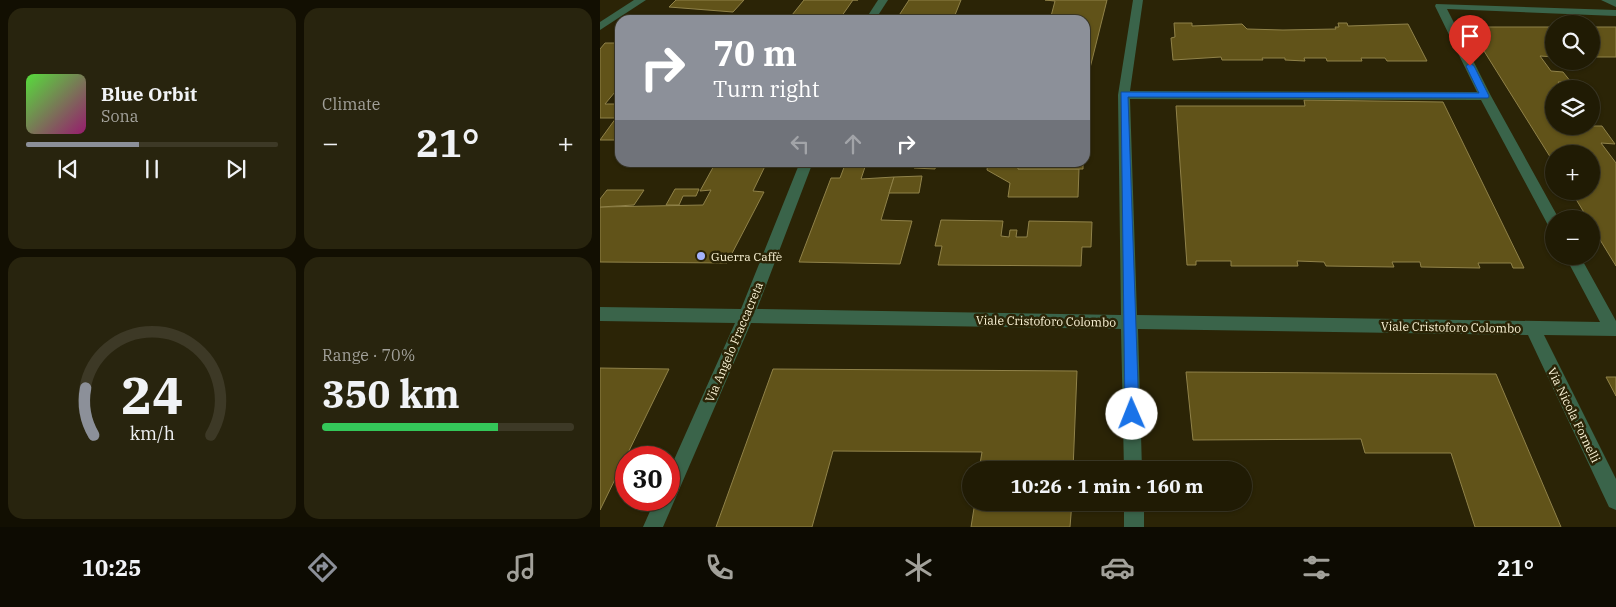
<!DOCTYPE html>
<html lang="en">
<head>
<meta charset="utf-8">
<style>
  body { margin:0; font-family:"IBM Plex Serif",serif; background:#28240e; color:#f1f3f6; height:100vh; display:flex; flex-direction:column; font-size:19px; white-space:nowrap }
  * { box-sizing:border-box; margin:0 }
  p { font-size:16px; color:#a2a19a }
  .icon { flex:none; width:28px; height:28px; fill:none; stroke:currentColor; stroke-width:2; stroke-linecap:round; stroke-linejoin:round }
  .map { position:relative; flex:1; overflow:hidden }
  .details { display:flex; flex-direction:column; gap:8px; padding:8px; background:#120f02; width:600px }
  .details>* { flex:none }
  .banner { position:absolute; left:15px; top:15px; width:475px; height:152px; border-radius:15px; box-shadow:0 1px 4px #0004,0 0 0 1px #3d3926; background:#8c9099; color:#fff; overflow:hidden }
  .fabs { position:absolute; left:945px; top:15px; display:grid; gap:10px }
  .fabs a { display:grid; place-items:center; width:55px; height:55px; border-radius:50%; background:#201b04; box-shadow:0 1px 4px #0004,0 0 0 1px #3d3926; font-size:25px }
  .speed { position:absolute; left:15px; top:446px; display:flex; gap:10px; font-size:25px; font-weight:700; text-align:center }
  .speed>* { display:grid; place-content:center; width:65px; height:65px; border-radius:50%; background:#201b04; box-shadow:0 1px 4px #0004,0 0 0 1px #3d3926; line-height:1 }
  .speed .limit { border:8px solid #d22; background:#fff; color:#111 }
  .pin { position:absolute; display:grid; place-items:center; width:42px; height:42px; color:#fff; margin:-51px -21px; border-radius:50% 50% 50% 0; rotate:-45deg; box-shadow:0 0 5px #0007 }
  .pin .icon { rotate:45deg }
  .me { position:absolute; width:55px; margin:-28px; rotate:359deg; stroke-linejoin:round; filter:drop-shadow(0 0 4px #0008) }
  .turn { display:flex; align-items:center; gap:18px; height:105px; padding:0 15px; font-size:22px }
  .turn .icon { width:65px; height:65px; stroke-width:2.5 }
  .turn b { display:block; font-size:35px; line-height:42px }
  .lanes { display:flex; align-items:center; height:48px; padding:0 15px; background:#0003; justify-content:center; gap:25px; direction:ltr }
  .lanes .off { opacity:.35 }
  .big { font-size:38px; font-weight:700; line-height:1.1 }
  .details .widget { flex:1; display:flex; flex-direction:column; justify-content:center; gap:8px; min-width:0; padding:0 18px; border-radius:15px; background:#28240e }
  .details .dial { align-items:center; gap:0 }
  .dial svg { height:130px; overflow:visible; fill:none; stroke:#3d3926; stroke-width:7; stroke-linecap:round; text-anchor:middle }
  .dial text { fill:#f1f3f6; stroke:none }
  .song { display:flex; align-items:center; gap:15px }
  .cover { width:60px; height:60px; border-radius:8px; background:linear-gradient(135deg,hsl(110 70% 55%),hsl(320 70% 35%)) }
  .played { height:5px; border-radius:2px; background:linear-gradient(90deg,#8c9099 45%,#3d3926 45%) }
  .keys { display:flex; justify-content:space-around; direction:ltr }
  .heat { display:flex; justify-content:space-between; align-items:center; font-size:28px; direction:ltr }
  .charge { height:8px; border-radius:4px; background:linear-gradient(90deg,#34c759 70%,#3d3926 0) }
  .details .tiles { flex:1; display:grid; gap:8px; grid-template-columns:repeat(2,1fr) }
  .trip { position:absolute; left:362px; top:461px; width:290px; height:50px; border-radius:25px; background:#201b04; box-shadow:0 1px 4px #0004,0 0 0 1px #3d3926; font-weight:700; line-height:50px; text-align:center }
  .tabs { display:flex; height:80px; justify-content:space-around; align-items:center; background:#0d0b02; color:#a2a19a }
  .tabs .icon { width:35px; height:35px }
  .tabs .on { color:#8c9099 }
  .tabs b { font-size:22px; color:#f1f3f6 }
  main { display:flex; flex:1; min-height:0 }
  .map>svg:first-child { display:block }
  .building { fill:#615319; stroke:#908249 }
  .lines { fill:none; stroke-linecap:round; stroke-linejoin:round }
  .minor { fill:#3a644a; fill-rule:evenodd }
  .route { fill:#1a73e8; stroke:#114b97 }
  .poi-dot { fill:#a4b2fc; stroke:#2b2406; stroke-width:2 }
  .labels { text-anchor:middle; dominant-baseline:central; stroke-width:5; stroke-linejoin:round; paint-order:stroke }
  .poi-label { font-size:12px; fill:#faf3d6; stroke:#2b2406; text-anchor:start }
  .street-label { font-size:12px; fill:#faf3d6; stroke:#2b2406 }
</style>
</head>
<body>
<main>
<section class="details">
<div class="tiles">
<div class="widget">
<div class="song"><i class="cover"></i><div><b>Blue Orbit</b><p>Sona</p></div></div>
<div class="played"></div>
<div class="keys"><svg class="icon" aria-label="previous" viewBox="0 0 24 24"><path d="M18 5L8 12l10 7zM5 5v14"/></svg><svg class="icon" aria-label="pause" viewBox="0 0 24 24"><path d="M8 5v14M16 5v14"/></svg><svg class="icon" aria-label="next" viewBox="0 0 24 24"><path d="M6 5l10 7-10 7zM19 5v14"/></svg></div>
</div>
<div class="widget"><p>Climate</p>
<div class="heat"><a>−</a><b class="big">21°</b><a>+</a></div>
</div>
<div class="widget dial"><svg viewBox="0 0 100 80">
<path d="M14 69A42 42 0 1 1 86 69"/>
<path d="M14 69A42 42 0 0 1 9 40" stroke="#8c9099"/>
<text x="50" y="56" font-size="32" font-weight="700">24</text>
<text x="50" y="72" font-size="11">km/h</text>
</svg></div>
<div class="widget"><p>Range · 70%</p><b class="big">350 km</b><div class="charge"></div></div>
</div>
</section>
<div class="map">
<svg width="1016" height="527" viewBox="0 0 1016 527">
  <rect width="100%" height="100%" fill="#2b2406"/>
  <g class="building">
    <path d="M76 0H144L133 12 69 7Z"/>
    <path d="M204 0H258H253L239 20H188Z"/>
    <path d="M309 0H361L353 20H296Z"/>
    <path d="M445 0H507L488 76 485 129V20H450L455 1Z"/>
    <path d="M574 23H592V26L642 24 647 29 683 30 736 29 735 27H739L738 23H747L748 26 808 24 827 61H787L785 58H761L762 61H727L726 58H704L705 61 685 60V58H662L663 60H622L621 57 573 60 571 38 575 37Z"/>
    <path d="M869 27H954V57L940 56 951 71 963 72 971 82H958L963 89H954V126H1002L1015 144 1001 143 1016 163V266L991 225V219H988L971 191H991V154H954V163Z"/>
    <rect x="991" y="27" width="25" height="30"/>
    <path d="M5 43H20V86L5 104H20V140H0L16 118H0V49Z"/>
    <path d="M704 100 843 102 924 268H913L911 263H878L880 268 821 267 820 262H792L794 267 726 266 724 262 697 261 698 266H631V261H596V265H587L576 106H705Z"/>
    <path d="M116 162H167L153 191 164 192 127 263 0 262V207L103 205 111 190 100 191Z"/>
    <path d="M246 162H282L280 167H265L261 179 294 177 281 220 312 221 300 264 199 262 231 178H240Z"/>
    <path d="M316 162H337L335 169 314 168Z"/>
    <path d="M388 162H419L418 169H479L478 197H408L410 183 387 170Z"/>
    <path d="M419 162H483V169H418Z"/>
    <path d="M322 176 319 193H289L294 177Z"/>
    <path d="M75 189H99L96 196H83L79 205H66Z"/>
    <path d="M7 190H44L34 205 0 207V199Z"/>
    <path d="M341 220 403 221 401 236 409 237 410 230H417L416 237H427L429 221 492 222 491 247H482L481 266 338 265 342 246H335Z"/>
    <path d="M0 368 69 369 0 510Z"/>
    <path d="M173 369 477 371 473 470H379L382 452 233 451 212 527H116Z"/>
    <path d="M586 372 896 374 961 527H875L851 453H765L761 439 593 440Z"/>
    <path d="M1006 377H1016V396Z"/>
    <path d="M375 502H472L470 527H371Z"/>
  </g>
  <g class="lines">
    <g class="minor">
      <path d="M34 0H46L0 30V22Z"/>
      <path d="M278 0H288L275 20H265Z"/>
      <path d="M533 0H543L530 91 877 92 835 6 836 4 1016 10V16L847 9 891 96 959 219H954V228L949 227 881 100 530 99 537 315 1000 322 965 256H980L1016 321V336L944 335 1016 479V510L1009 507 928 335 538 329 542 470H524L521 329 151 323 63 527H43L55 500H69V471L135 323 0 321V307L141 309 200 162H213L157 309 521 315 518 95Z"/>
      <path d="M1001 0H1016V7Z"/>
      <rect x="524" y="502" width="20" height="25"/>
    </g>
  </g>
  <path class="route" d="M870 63 874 66 889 96 888 98 528 97 539 414 537 419 532 421 527 419 525 414 521 92 879 93 866 66Z"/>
  <circle class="poi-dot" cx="101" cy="256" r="5"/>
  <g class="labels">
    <g class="poi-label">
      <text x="111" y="256">Guerra Caffè</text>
    </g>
    <g class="street-label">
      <text transform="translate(446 321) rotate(1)">Viale Cristoforo Colombo</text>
      <text transform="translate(851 327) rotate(1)">Viale Cristoforo Colombo</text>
      <text transform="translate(134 342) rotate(-67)">Via Angelo Fraccacreta</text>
      <text transform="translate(974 415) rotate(64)">Via Nicola Fornelli</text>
    </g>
  </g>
</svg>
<div class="fabs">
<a><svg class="icon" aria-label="search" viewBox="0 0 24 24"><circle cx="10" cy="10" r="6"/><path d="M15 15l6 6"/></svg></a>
<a><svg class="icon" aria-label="layers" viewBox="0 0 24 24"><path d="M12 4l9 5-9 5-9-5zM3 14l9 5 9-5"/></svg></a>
<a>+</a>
<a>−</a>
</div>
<div class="speed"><div class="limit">30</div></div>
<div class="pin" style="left:870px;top:66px;background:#d93025"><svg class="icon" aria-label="arrive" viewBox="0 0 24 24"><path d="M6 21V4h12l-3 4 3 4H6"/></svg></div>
<svg class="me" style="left:532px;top:414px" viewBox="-20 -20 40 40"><circle r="19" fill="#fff"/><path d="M0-13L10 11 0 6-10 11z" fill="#1a73e8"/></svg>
<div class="trip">10:26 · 1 min · 160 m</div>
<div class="banner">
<div class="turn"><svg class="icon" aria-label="right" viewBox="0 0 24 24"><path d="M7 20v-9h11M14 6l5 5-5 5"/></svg><div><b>70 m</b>Turn right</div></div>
<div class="lanes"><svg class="icon off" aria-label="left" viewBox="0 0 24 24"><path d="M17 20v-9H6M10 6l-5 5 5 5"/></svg><svg class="icon off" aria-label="ahead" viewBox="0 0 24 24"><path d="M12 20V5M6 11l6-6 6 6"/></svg><svg class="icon" aria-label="right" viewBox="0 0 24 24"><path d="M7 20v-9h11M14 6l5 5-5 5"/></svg></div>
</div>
</div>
</main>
<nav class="tabs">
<b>10:25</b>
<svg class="icon on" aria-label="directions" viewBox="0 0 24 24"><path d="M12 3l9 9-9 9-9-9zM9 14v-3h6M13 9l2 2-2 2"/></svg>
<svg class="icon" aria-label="music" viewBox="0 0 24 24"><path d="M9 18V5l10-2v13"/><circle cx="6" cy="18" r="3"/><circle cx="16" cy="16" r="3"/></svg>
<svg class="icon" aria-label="phone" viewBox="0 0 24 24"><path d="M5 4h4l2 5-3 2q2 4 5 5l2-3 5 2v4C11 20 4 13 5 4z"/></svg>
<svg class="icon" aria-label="climate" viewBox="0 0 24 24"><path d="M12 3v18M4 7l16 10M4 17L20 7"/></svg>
<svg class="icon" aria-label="car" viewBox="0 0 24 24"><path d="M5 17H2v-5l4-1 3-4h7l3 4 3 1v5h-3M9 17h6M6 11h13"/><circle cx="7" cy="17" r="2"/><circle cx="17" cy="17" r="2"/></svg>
<svg class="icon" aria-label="filters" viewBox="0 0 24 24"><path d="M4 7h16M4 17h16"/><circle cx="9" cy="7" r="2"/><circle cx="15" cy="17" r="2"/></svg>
<b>21°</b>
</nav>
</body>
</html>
